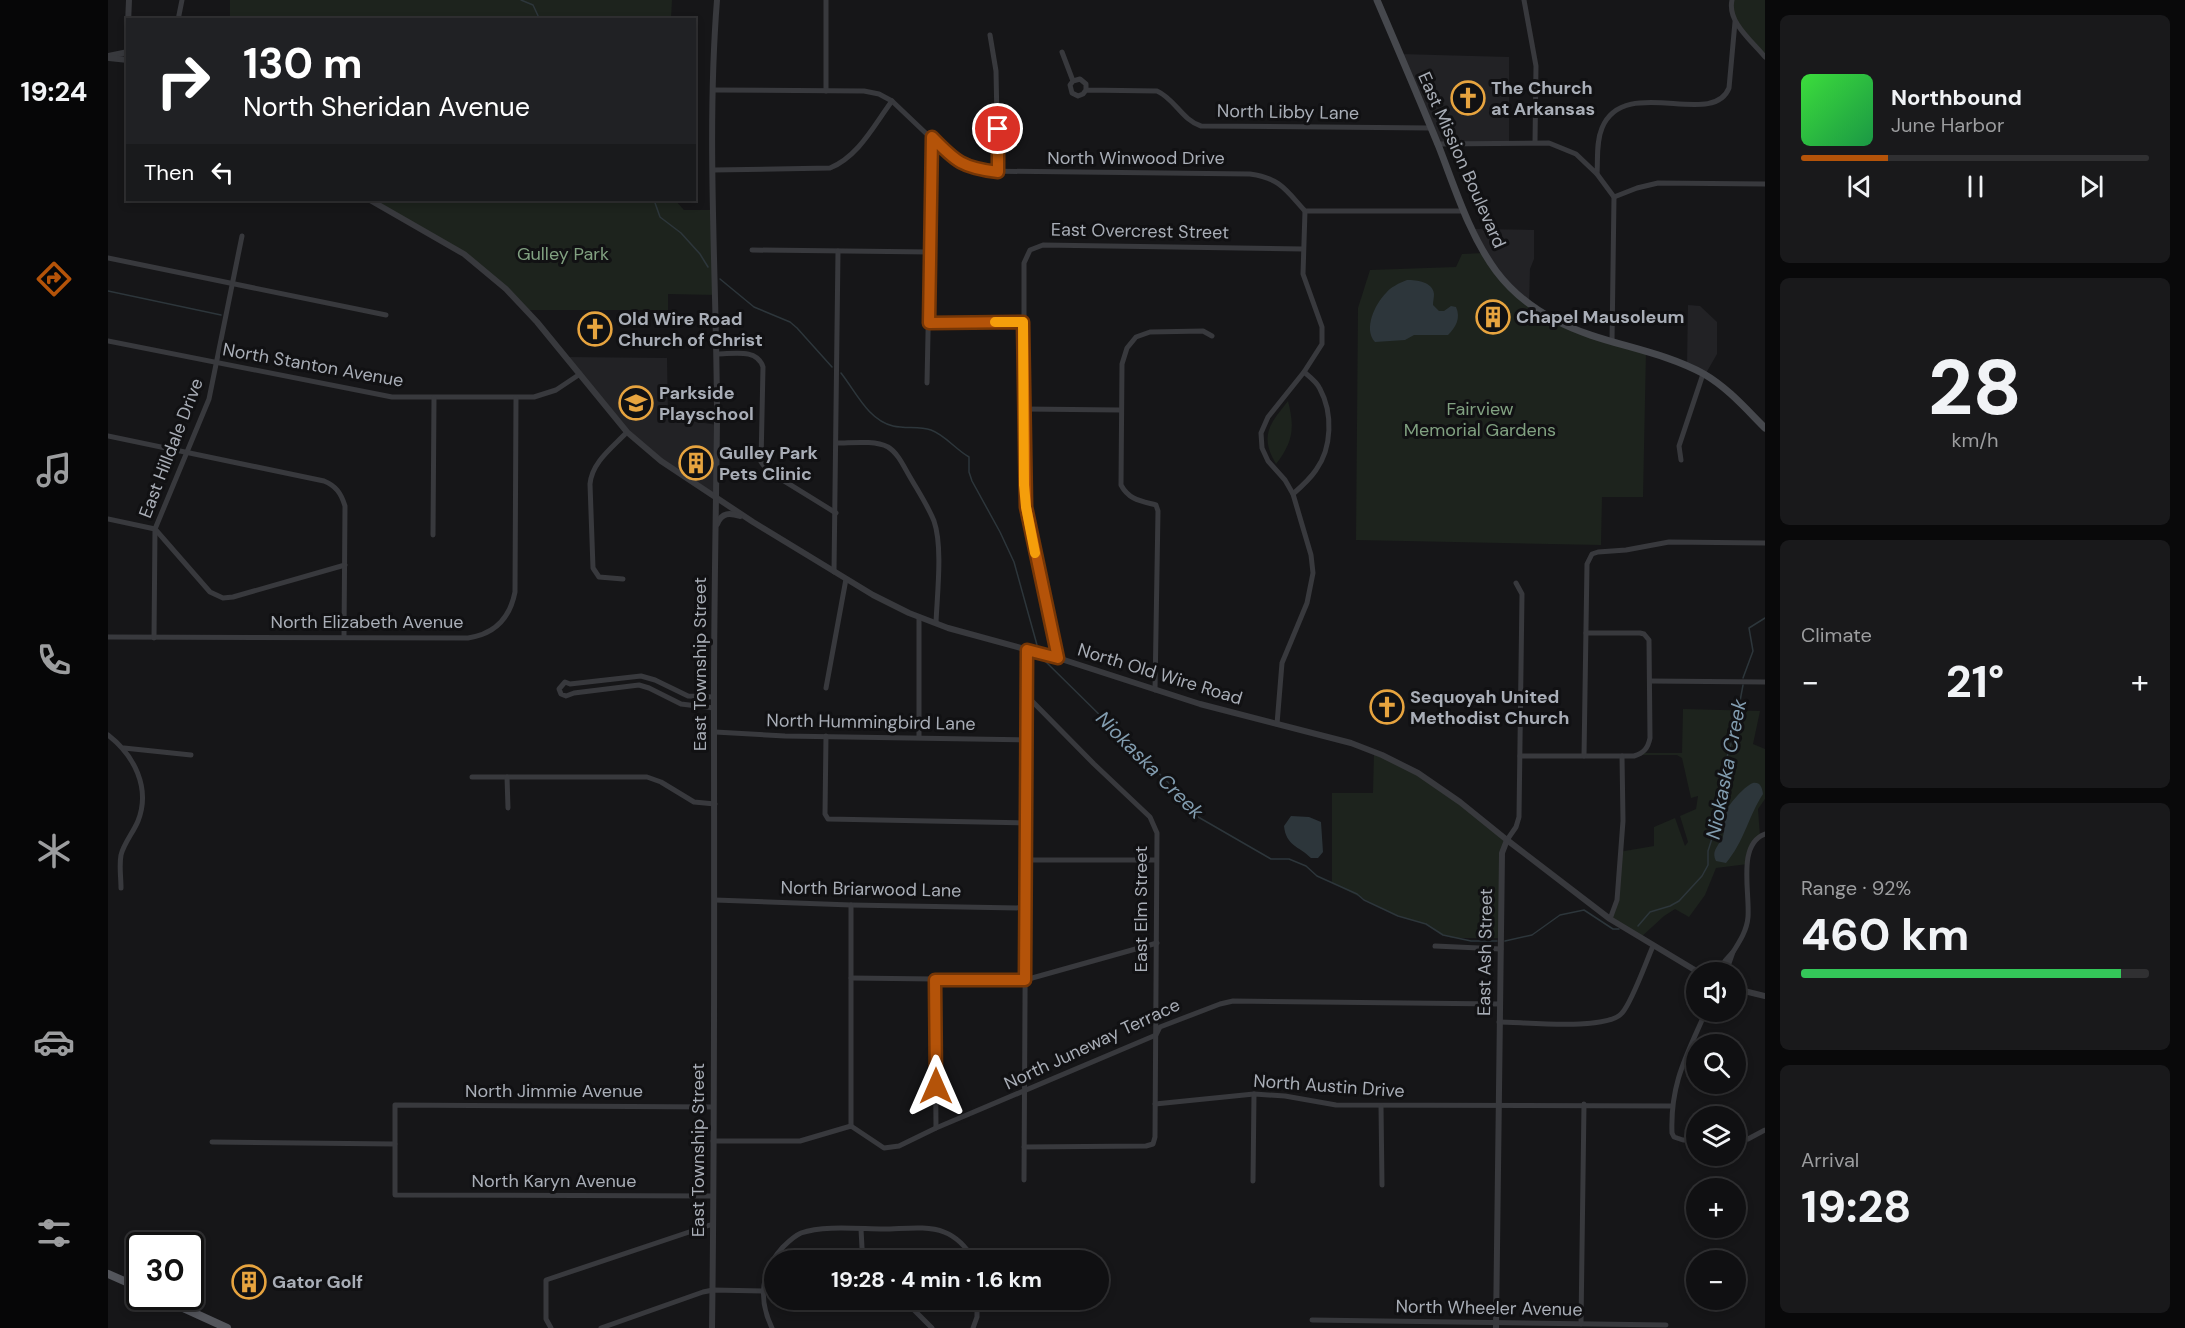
<!DOCTYPE html>
<html lang="en">
<head>
<meta charset="utf-8">
<style>
  body { margin:0; font-family:"DM Sans",sans-serif; background:#19191b; color:#f1f3f6; height:100vh; display:flex; flex-direction:column; font-size:22px; white-space:nowrap }
  * { box-sizing:border-box; margin:0 }
  p { font-size:20px; color:#9c9d9f }
  .icon { flex:none; width:33px; height:33px; fill:none; stroke:currentColor; stroke-width:2; stroke-linecap:round; stroke-linejoin:round }
  .map { position:relative; flex:1; overflow:hidden }
  .side { display:flex; flex-direction:column; gap:15px; padding:15px; background:#09090a; width:420px }
  .side>* { flex:none }
  .hud { position:absolute; left:18px; top:18px; width:570px; height:183px; border-radius:0px; box-shadow:0 3px 9px #0003,0 0 0 2px #303032; background:#202124; color:#fff; overflow:hidden }
  .tools { position:absolute; left:1578px; top:962px; display:grid; gap:12px }
  .tools a { display:grid; place-items:center; width:60px; height:60px; border-radius:50%; background:#101012; box-shadow:0 3px 9px #0003,0 0 0 2px #303032; font-size:30px }
  .speed { position:absolute; left:18px; top:1232px; display:flex; gap:12px; font-size:30px; font-weight:700; text-align:center }
  .speed>* { display:grid; place-content:center; width:78px; height:78px; border-radius:50%; background:#101012; box-shadow:0 3px 9px #0003,0 0 0 2px #303032; line-height:1 }
  .speed .limit { border:3px solid #111; border-radius:9px; background:#fff; color:#111 }
  .pin { position:absolute; display:grid; place-items:center; width:51px; height:51px; color:#fff; margin:-26px; border:3px solid #fff; border-radius:50%; box-shadow:0 2px 6px #0007 }
  .me { position:absolute; width:66px; margin:-33px; rotate:0deg; stroke-linejoin:round; filter:drop-shadow(0 0 4px #0008) }
  .turn { display:flex; align-items:center; gap:21px; height:126px; padding:0 18px; font-size:27px }
  .turn .icon { width:78px; height:78px; stroke-width:2.5 }
  .turn b { display:block; font-size:42px; line-height:51px }
  .then { display:flex; align-items:center; height:57px; padding:0 18px; background:#0003; gap:12px; font-size:22px }
  .big { font-size:45px; font-weight:700; line-height:1.1 }
  .side .widget { flex:1; display:flex; flex-direction:column; justify-content:center; gap:9px; min-width:0; padding:0 21px; border-radius:9px; background:#19191b }
  .side .dial { align-items:center; gap:0 }
  .dial b { font-size:78px; line-height:1 }
  .song { display:flex; align-items:center; gap:18px }
  .cover { width:72px; height:72px; border-radius:9px; background:linear-gradient(135deg,hsl(120 70% 55%),hsl(140 70% 35%)) }
  .played { height:6px; border-radius:3px; background:linear-gradient(90deg,#b45309 25%,#303032 25%) }
  .keys { display:flex; justify-content:space-around; direction:ltr }
  .heat { display:flex; justify-content:space-between; align-items:center; font-size:33px; direction:ltr }
  .charge { height:9px; border-radius:4px; background:linear-gradient(90deg,#34c759 92%,#303032 0) }
  .trip { position:absolute; left:656px; top:1250px; width:345px; height:60px; border-radius:30px; background:#101012; box-shadow:0 3px 9px #0003,0 0 0 2px #303032; font-weight:700; line-height:60px; text-align:center }
  main { display:flex; flex:1; min-height:0 }
  .dock { display:flex; flex-direction:column; width:108px; justify-content:space-around; align-items:center; background:#060607; color:#9c9d9f }
  .dock .icon { width:42px; height:42px }
  .dock .on { color:#b45309 }
  .dock b { font-size:27px; color:#f1f3f6 }
  .map>svg:first-child { display:block }
  .built { fill:#222225 }
  .green { fill:#1d231d }
  .water { fill:#2d363b }
  .lines { fill:none; stroke-linecap:round; stroke-linejoin:round }
  .stream { stroke:#2d363b; stroke-width:1.5 }
  .minor { stroke:#38393d; stroke-width:5 }
  .tertiary { stroke:#38393d; stroke-width:6 }
  .secondary { stroke:#46484d; stroke-width:7 }
  .primary { stroke:#54565c; stroke-width:8 }
  .route-casing { stroke:#753606; stroke-width:15 }
  .route { stroke:#b45309; stroke-width:10 }
  .slow { stroke:#f59e0b; stroke-width:10 }
  .labels { text-anchor:middle; dominant-baseline:central; stroke-width:6; stroke-linejoin:round; paint-order:stroke }
  .poi-label { font-size:18px; font-weight:bold; fill:#a9aeb7; stroke:#111113; text-anchor:start }
  .street-label { font-size:18px; fill:#a9aeb7; stroke:#111113 }
  .park-label { font-size:18px; fill:#81a181; stroke:#111113 }
  .water-label { font-size:20px; font-style:italic; fill:#829db0; stroke:#111113 }
</style>
</head>
<body>
<main>
<nav class="dock">
<b>19:24</b>
<svg class="icon on" aria-label="directions" viewBox="0 0 24 24"><path d="M12 3l9 9-9 9-9-9zM9 14v-3h6M13 9l2 2-2 2"/></svg>
<svg class="icon" aria-label="music" viewBox="0 0 24 24"><path d="M9 18V5l10-2v13"/><circle cx="6" cy="18" r="3"/><circle cx="16" cy="16" r="3"/></svg>
<svg class="icon" aria-label="phone" viewBox="0 0 24 24"><path d="M5 4h4l2 5-3 2q2 4 5 5l2-3 5 2v4C11 20 4 13 5 4z"/></svg>
<svg class="icon" aria-label="climate" viewBox="0 0 24 24"><path d="M12 3v18M4 7l16 10M4 17L20 7"/></svg>
<svg class="icon" aria-label="car" viewBox="0 0 24 24"><path d="M5 17H2v-5l4-1 3-4h7l3 4 3 1v5h-3M9 17h6M6 11h13"/><circle cx="7" cy="17" r="2"/><circle cx="17" cy="17" r="2"/></svg>
<svg class="icon" aria-label="filters" viewBox="0 0 24 24"><path d="M4 7h16M4 17h16"/><circle cx="9" cy="7" r="2"/><circle cx="15" cy="17" r="2"/></svg>
</nav>
<div class="map">
<svg width="1657" height="1328" viewBox="0 0 1657 1328">
  <rect width="100%" height="100%" fill="#161618"/>
  <g class="built">
    <path d="M1292 54 1401 57V143L1329 144Z"/>
    <path d="M1364 229 1426 230V259L1422 269 1421 304 1400 285Z"/>
    <path d="M1580 305 1592 306 1609 322V354L1597 375 1579 366Z"/>
    <path d="M459 357 559 358 560 417 609 425 608 498 582 481 519 432Z"/>
  </g>
  <g class="green">
    <path d="M122 0H564L563 19 122 20Z"/>
    <path d="M1624 0H1657V57L1627 22Z"/>
    <path d="M262 200H567L576 210H605L608 295 560 294V310H419L368 263Z"/>
    <path d="M1377 253 1400 285 1448 321 1538 351 1535 497H1494L1493 545 1248 540 1250 308 1262 270 1348 267 1354 254Z"/>
    <path d="M1180 401C1187 428 1185 442 1168 464 1151 435 1162 424 1180 401Z"/>
    <path d="M1575 709 1652 711 1645 744 1657 749V799L1650 809 1652 836 1647 839 1640 864 1608 868 1597 895 1581 917 1567 909 1556 916 1532 938 1502 919 1508 906 1511 852 1546 846V827L1567 818 1577 846 1580 842 1572 816 1588 809 1590 796 1583 798 1574 758 1569 755H1532L1534 753H1574Z"/>
    <path d="M1266 752 1310 773 1399 840 1394 853 1393 938H1344L1335 935 1321 925 1290 916 1224 883V793H1265Z"/>
  </g>
  <g class="water">
    <path d="M1299 280C1309 280 1325 282 1326 294 1326 298 1325 301 1325 305L1331 311H1336L1343 306 1348 307C1353 318 1348 327 1340 335H1306L1297 340 1267 342C1255 329 1267 304 1278 293 1283 287 1291 283 1299 280Z"/>
    <path d="M1645 783C1652 782 1654 787 1655 794 1641 815 1636 842 1618 863L1608 861C1603 850 1611 846 1615 836 1617 831 1614 823 1615 818 1617 808 1636 786 1645 783Z"/>
    <path d="M1183 816 1201 817 1213 822 1215 852 1210 858H1203C1191 846 1178 846 1176 826Z"/>
  </g>
  <g class="lines">
    <g class="stream">
      <path d="M413 0 425 5 432 20"/>
      <path d="M546 200 552 217 573 233 592 254 600 267"/>
      <path d="M612 279 646 307 682 322 689 328 724 367"/>
      <path d="M0 291 113 315"/>
      <path d="M733 373C748 392 760 420 785 426 798 429 811 426 823 430 837 435 847 449 861 457V472L864 481 892 532 906 562 929 645"/>
      <path d="M937 661 1076 798 1085 814 1163 859H1181L1198 866 1209 876 1249 894 1256 900 1290 916 1318 924 1335 935 1363 941H1389"/>
      <path d="M1635 678 1645 651 1641 628 1657 618"/>
      <path d="M1530 926 1542 912 1562 906 1571 901 1594 876 1600 865V851L1608 826V803L1617 772 1620 752 1630 725V712L1635 685"/>
      <path d="M1397 941 1424 935 1452 915 1476 910 1505 929H1511"/>
    </g>
    <g class="minor">
      <path d="M718 0V91"/>
      <path d="M1416 0 1428 66 1427 142"/>
      <path d="M1624 0C1619 22 1644 41 1657 57"/>
      <path d="M70 20 74 0"/>
      <path d="M882 35 888 71 890 172"/>
      <path d="M954 52 965 81"/>
      <path d="M606 90 756 91 771 94 784 101 846 160 875 171 1142 174C1172 178 1178 190 1197 211H1356"/>
      <path d="M978 90V84L972 79 965 81 962 85 964 93 970 96 975 94 978 90 1049 91C1067 99 1074 120 1093 126L1323 128"/>
      <path d="M1329 144 1441 143 1468 154 1489 174C1490 159 1488 142 1494 128 1516 74 1605 129 1621 88L1627 22"/>
      <path d="M605 170 722 168C751 156 766 125 784 101"/>
      <path d="M1489 174 1506 197 1529 188 1550 183 1657 184"/>
      <path d="M644 250 822 252"/>
      <path d="M0 258 278 315"/>
      <path d="M821 323H915"/>
      <path d="M0 341 284 397H426L448 390 472 374"/>
      <path d="M1504 342 1506 197"/>
      <path d="M609 354C625 354 649 348 655 367L653 462 660 471 728 513"/>
      <path d="M819 383 824 137"/>
      <path d="M916 409 1012 410"/>
      <path d="M0 436 216 481C228 486 233 493 237 506L236 637"/>
      <path d="M729 443C744 443 766 440 780 447 790 453 796 467 802 477 810 491 820 506 826 521 835 547 829 595 828 623"/>
      <path d="M1573 460 1571 446 1595 374"/>
      <path d="M1185 494C1193 487 1202 479 1208 470 1224 448 1225 413 1212 389 1209 382 1202 377 1196 372"/>
      <path d="M0 519 47 529 102 592 115 598 125 597 237 565"/>
      <path d="M325 535 326 398"/>
      <path d="M726 572 730 251"/>
      <path d="M515 579 491 577 485 568 482 484C484 462 504 448 519 432"/>
      <path d="M811 617V737"/>
      <path d="M0 637 360 638C387 634 402 618 407 592L408 398"/>
      <path d="M46 638 47 529 101 399 134 236"/>
      <path d="M950 658 918 507 916 485V263L922 250 935 245 1195 249"/>
      <path d="M1542 681 1657 682"/>
      <path d="M718 688 738 579"/>
      <path d="M1047 690 1050 511 1048 505C1033 501 1021 500 1013 485L1014 364 1019 348 1028 337 1042 332 1095 331 1104 336"/>
      <path d="M606 697 580 696 547 680 533 676 462 684 457 682 451 689 453 694 458 696 466 693 531 685 541 688 573 704 606 708"/>
      <path d="M1169 724 1174 663 1199 603 1205 573 1203 555 1185 494 1177 480 1160 461 1154 448 1153 433 1160 417 1196 372 1214 344V327L1195 274 1197 211"/>
      <path d="M607 732 677 736 919 740"/>
      <path d="M0 735C26 755 43 788 30 821 25 833 16 843 13 855 11 866 13 877 13 888"/>
      <path d="M718 736 717 814 720 819 918 823"/>
      <path d="M16 748 83 755"/>
      <path d="M1412 756H1526C1536 753 1540 748 1542 738L1541 640 1536 634 1532 633H1478"/>
      <path d="M1476 756 1479 564 1484 554 1490 552 1518 550 1561 542 1657 543"/>
      <path d="M364 777H539L553 782 586 802 607 804"/>
      <path d="M399 777 400 808"/>
      <path d="M1399 840 1408 827 1411 817 1414 594 1408 583"/>
      <path d="M918 860H1048"/>
      <path d="M607 900 743 905 917 908"/>
      <path d="M743 905V1126"/>
      <path d="M1502 919 1509 900 1515 821 1514 756"/>
      <path d="M1327 946 1393 949"/>
      <path d="M1625 952C1632 941 1639 930 1640 917 1642 892 1629 844 1657 834"/>
      <path d="M1611 972 1617 961 1625 952 1618 972"/>
      <path d="M743 978 917 980 1049 943"/>
      <path d="M827 980 828 1128"/>
      <path d="M1391 1022C1416 1022 1499 1031 1514 1013 1524 1002 1538 962 1545 946"/>
      <path d="M1047 1104 1146 1094 1177 1096 1228 1105 1564 1106"/>
      <path d="M1273 1106 1274 1185"/>
      <path d="M1588 1140H1575L1566 1137 1564 1133C1562 1083 1579 1055 1598 1011"/>
      <path d="M1628 1140 1640 1139 1657 1130"/>
      <path d="M605 1141H692L743 1126 776 1148 791 1146 828 1128 1048 1035 1052 1027 1112 1004 1125 1001 1392 1004"/>
      <path d="M104 1142 287 1144"/>
      <path d="M916 1147 1038 1146 1045 1144 1047 1137 1049 833 1042 817 986 764 919 696"/>
      <path d="M916 1180 919 650"/>
      <path d="M1145 1181 1146 1094"/>
      <path d="M605 1196 287 1195V1105L605 1107"/>
      <path d="M753 1229 754 1248 758 1260"/>
      <path d="M795 1299 824 1328"/>
      <path d="M1204 1320 1558 1325"/>
      <path d="M1473 1324 1476 1104"/>
      <path d="M443 1328 438 1319V1280L605 1224"/>
      <path d="M493 1328 595 1292 605 1290 655 1291"/>
      <path d="M664 1328C650 1299 653 1271 675 1247 680 1242 686 1236 693 1233 716 1225 752 1229 776 1229 794 1229 819 1225 836 1232 849 1237 859 1248 866 1260"/>
      <path d="M865 1328 869 1317V1299"/>
    </g>
    <g class="tertiary">
      <path d="M20 24 21 0"/>
      <path d="M0 56 20 52"/>
      <path d="M1 58 20 60"/>
      <path d="M262 200 356 254 398 289 429 322 519 432 553 461 645 522 765 595 801 613 840 628 950 658 1092 704 1243 743 1274 755 1310 773 1352 802 1399 840 1502 919 1590 972"/>
      <path d="M609 524C614 512 622 513 632 516"/>
      <path d="M1628 989 1657 996"/>
      <path d="M604 1328C607 1117 606 905 606 694 606 603 608 511 609 420 609 280 598 140 609 0"/>
      <path d="M1388 1328 1394 853 1399 840"/>
    </g>
    <path class="secondary" d="M1269 0C1290 49 1311 98 1331 147 1347 188 1361 234 1388 271 1403 291 1424 308 1447 320 1494 345 1549 348 1596 374 1620 388 1638 409 1657 428"/>
    <g class="primary">
      <path d="M0 1274 32 1288"/>
      <path d="M49 1296 119 1328"/>
    </g>
  </g>
  <g class="lines">
    <defs>
      <path id="route" d="M828 1086 827 980H917L919 650 950 658 918 507 915 322 821 323 824 137C848 162 855 168 890 172V129"/>
    </defs>
    <use href="#route" class="route-casing"/>
    <use href="#route" class="route"/>
    <path class="slow" d="M887 322H915L916 485 918 507 927 553"/>
  </g>
  <defs>
    <symbol id="church-ring" viewBox="-11 -11 22 22"><circle r="9.5" fill="#111113" stroke="#e7a43f" stroke-width="1.5"/><path d="M-1.2-6h2.4v3.5h3.3v2.4h-3.3V6h-2.4V-.1h-3.3v-2.4h3.3Z" fill="#e7a43f"/></symbol>
    <symbol id="building-ring" viewBox="-11 -11 22 22"><circle r="9.5" fill="#111113" stroke="#e7a43f" stroke-width="1.5"/><path d="M-4-6H4V6H1V3H-1V6H-4ZM-2.5-4.3h1.7v1.8h-1.7ZM.8-4.3h1.7v1.8H.8ZM-2.5-1h1.7V.8h-1.7ZM.8-1h1.7V.8H.8Z" fill="#e7a43f"/></symbol>
    <symbol id="school-ring" viewBox="-11 -11 22 22"><circle r="9.5" fill="#111113" stroke="#e7a43f" stroke-width="1.5"/><path d="M0-5L7-2L0 1L-7-2ZM-4 1L0 2.5L4 1V4Q0 6-4 4Z" fill="#e7a43f"/></symbol>
  </defs>
  <g fill-rule="evenodd">
    <use href="#church-ring" x="1341" y="79" width="38" height="38"/>
    <use href="#building-ring" x="1366" y="298" width="38" height="38"/>
    <use href="#church-ring" x="468" y="310" width="38" height="38"/>
    <use href="#school-ring" x="509" y="384" width="38" height="38"/>
    <use href="#building-ring" x="569" y="444" width="38" height="38"/>
    <use href="#church-ring" x="1260" y="688" width="38" height="38"/>
    <use href="#building-ring" x="122" y="1263" width="38" height="38"/>
  </g>
  <g class="labels">
    <g class="poi-label">
      <text x="1383" y="88">The Church<tspan x="1383" dy="21">at Arkansas</tspan></text>
      <text x="1408" y="317">Chapel Mausoleum</text>
      <text x="510" y="319">Old Wire Road<tspan x="510" dy="21">Church of Christ</tspan></text>
      <text x="551" y="393">Parkside<tspan x="551" dy="21">Playschool</tspan></text>
      <text x="611" y="453">Gulley Park<tspan x="611" dy="21">Pets Clinic</tspan></text>
      <text x="1302" y="697">Sequoyah United<tspan x="1302" dy="21">Methodist Church</tspan></text>
      <text x="164" y="1282">Gator Golf</text>
    </g>
    <g class="street-label">
      <text transform="translate(1180 112) rotate(1)">North Libby Lane</text>
      <text x="1028" y="158">North Winwood Drive</text>
      <text transform="translate(1354 160) rotate(66)">East Mission Boulevard</text>
      <text transform="translate(1032 231) rotate(1)">East Overcrest Street</text>
      <text transform="translate(205 365) rotate(10)">North Stanton Avenue</text>
      <text transform="translate(63 448) rotate(-69)">East Hilldale Drive</text>
      <text x="259" y="622">North Elizabeth Avenue</text>
      <text transform="translate(592 664) rotate(-90)">East Township Street</text>
      <text transform="translate(1052 674) rotate(17)">North Old Wire Road</text>
      <text transform="translate(763 722) rotate(1)">North Hummingbird Lane</text>
      <text transform="translate(763 889) rotate(1)">North Briarwood Lane</text>
      <text transform="translate(1033 909) rotate(-90)">East Elm Street</text>
      <text transform="translate(1377 952) rotate(-89)">East Ash Street</text>
      <text transform="translate(984 1044) rotate(-25)">North Juneway Terrace</text>
      <text transform="translate(1221 1086) rotate(4)">North Austin Drive</text>
      <text x="446" y="1091">North Jimmie Avenue</text>
      <text transform="translate(590 1150) rotate(-90)">East Township Street</text>
      <text x="446" y="1181">North Karyn Avenue</text>
      <text transform="translate(1381 1308) rotate(1)">North Wheeler Avenue</text>
    </g>
    <g class="park-label">
      <text x="455" y="254">Gulley Park</text>
      <text x="1372" y="409">Fairview<tspan x="1372" dy="21">Memorial Gardens</tspan></text>
    </g>
    <g class="water-label">
      <text transform="translate(1042 765) rotate(45)">Niokaska Creek</text>
      <text transform="translate(1618 769) rotate(-79)">Niokaska Creek</text>
    </g>
  </g>
</svg>
<div class="tools">
<a><svg class="icon" aria-label="sound" viewBox="0 0 24 24"><path d="M4 9h4l5-4v14l-5-4H4zM17 9q2 3 0 6"/></svg></a>
<a><svg class="icon" aria-label="search" viewBox="0 0 24 24"><circle cx="10" cy="10" r="6"/><path d="M15 15l6 6"/></svg></a>
<a><svg class="icon" aria-label="layers" viewBox="0 0 24 24"><path d="M12 4l9 5-9 5-9-5zM3 14l9 5 9-5"/></svg></a>
<a>+</a>
<a>−</a>
</div>
<div class="speed"><div class="limit">30</div></div>
<div class="pin" style="left:890px;top:129px;background:#d93025"><svg class="icon" aria-label="arrive" viewBox="0 0 24 24"><path d="M6 21V4h12l-3 4 3 4H6"/></svg></div>
<svg class="me" style="left:828px;top:1086px" viewBox="-20 -20 40 40"><path d="M0-17L14 15 0 8-14 15z" fill="#b45309" stroke="#fff" stroke-width="4"/></svg>
<div class="trip">19:28 · 4 min · 1.6 km</div>
<div class="hud">
<div class="turn"><svg class="icon" aria-label="right" viewBox="0 0 24 24"><path d="M7 20v-9h11M14 6l5 5-5 5"/></svg><div><b>130 m</b>North Sheridan Avenue</div></div>
<div class="then">Then<svg class="icon" aria-label="left" viewBox="0 0 24 24"><path d="M17 20v-9H6M10 6l-5 5 5 5"/></svg></div>
</div>
</div>
<section class="side">
<div class="widget">
<div class="song"><i class="cover"></i><div><b>Northbound</b><p>June Harbor</p></div></div>
<div class="played"></div>
<div class="keys"><svg class="icon" aria-label="previous" viewBox="0 0 24 24"><path d="M18 5L8 12l10 7zM5 5v14"/></svg><svg class="icon" aria-label="pause" viewBox="0 0 24 24"><path d="M8 5v14M16 5v14"/></svg><svg class="icon" aria-label="next" viewBox="0 0 24 24"><path d="M6 5l10 7-10 7zM19 5v14"/></svg></div>
</div>
<div class="widget dial"><b>28</b><p>km/h</p></div>
<div class="widget"><p>Climate</p>
<div class="heat"><a>−</a><b class="big">21°</b><a>+</a></div>
</div>
<div class="widget"><p>Range · 92%</p><b class="big">460 km</b><div class="charge"></div></div>
<div class="widget"><p>Arrival</p><b class="big">19:28</b></div>
</section>
</main>
</body>
</html>
